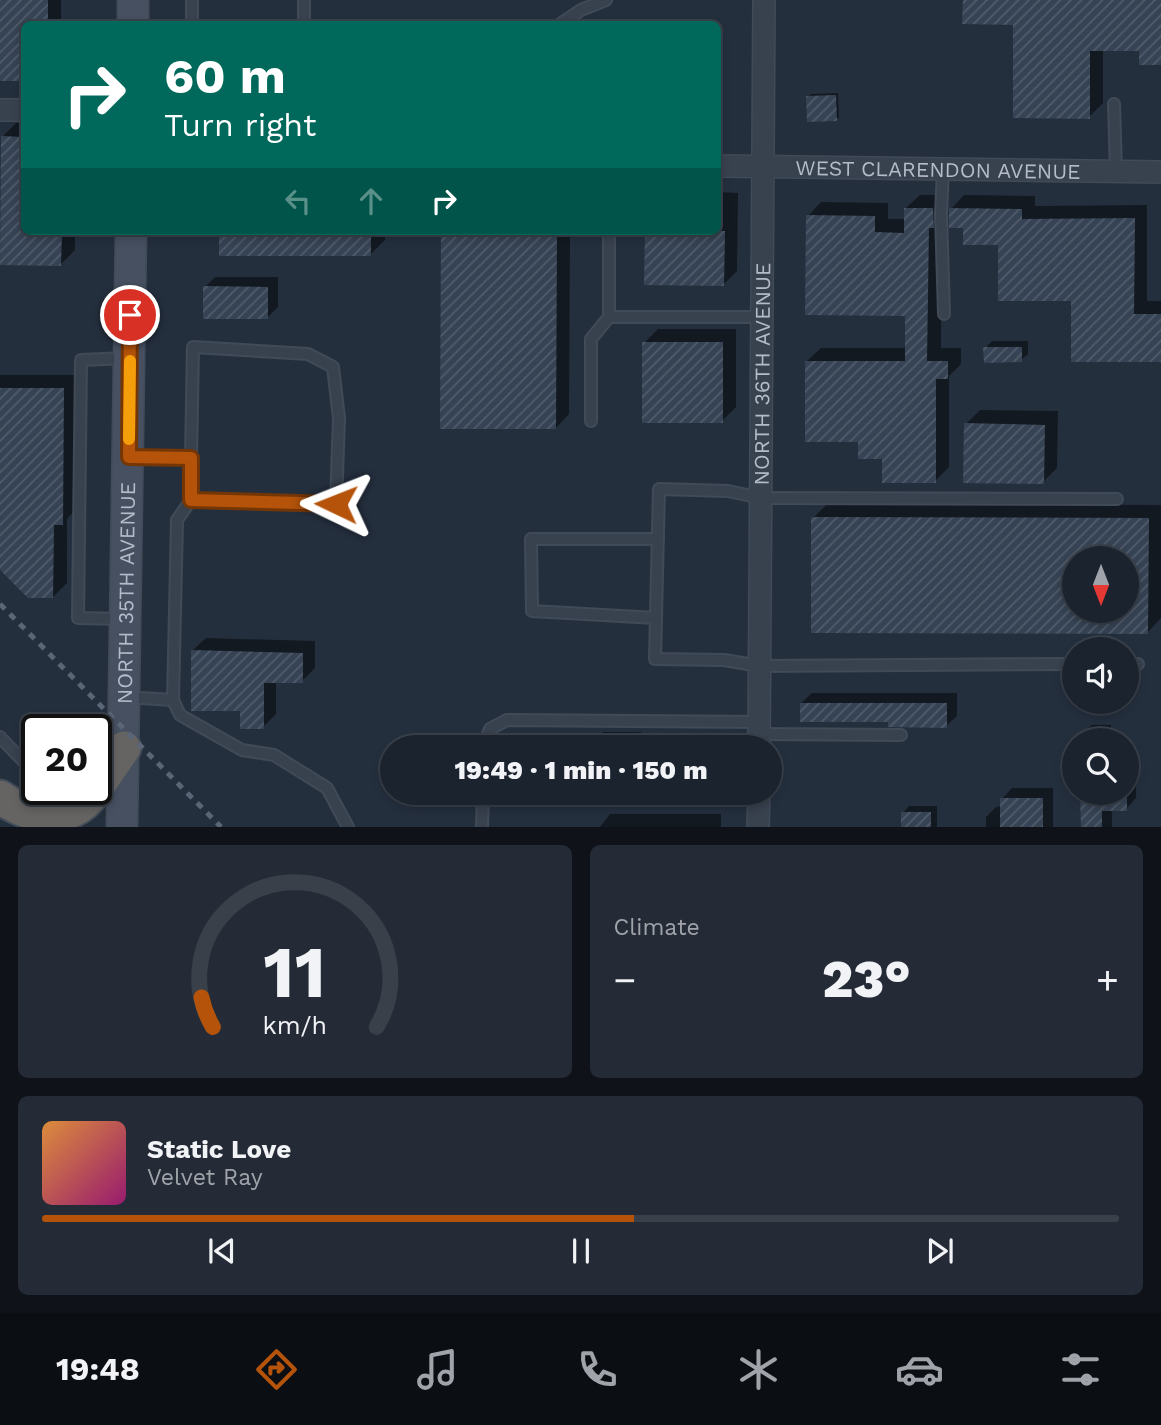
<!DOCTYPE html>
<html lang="en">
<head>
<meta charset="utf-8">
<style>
  body { margin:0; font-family:"Work Sans",sans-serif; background:#242b36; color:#f1f3f6; height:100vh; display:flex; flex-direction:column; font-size:26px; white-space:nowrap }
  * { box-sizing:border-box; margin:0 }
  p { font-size:23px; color:#a0a4aa }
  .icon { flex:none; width:38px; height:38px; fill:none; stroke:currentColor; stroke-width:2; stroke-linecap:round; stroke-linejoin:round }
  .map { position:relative; height:827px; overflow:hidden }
  .drawer { display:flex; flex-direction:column; gap:18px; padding:18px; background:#0f1319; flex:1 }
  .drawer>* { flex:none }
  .top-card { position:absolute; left:21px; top:21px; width:700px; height:214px; border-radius:10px; box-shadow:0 4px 10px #0003,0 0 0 2px #39404a; background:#00695c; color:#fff; overflow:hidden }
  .needle { width:46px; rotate:180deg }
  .fabs { position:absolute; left:1062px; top:546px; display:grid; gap:14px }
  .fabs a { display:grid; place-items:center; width:77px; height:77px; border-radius:50%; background:#1b232e; box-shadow:0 4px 10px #0003,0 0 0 2px #39404a; font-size:35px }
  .speed { position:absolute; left:21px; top:714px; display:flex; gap:14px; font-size:35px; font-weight:700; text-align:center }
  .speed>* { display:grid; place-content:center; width:91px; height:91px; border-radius:50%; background:#1b232e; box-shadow:0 4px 10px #0003,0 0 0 2px #39404a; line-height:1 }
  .speed .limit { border:4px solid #111; border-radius:10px; background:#fff; color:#111 }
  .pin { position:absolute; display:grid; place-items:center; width:60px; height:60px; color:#fff; margin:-30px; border:4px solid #fff; border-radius:50%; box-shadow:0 2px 7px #0007 }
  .me { position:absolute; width:77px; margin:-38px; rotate:272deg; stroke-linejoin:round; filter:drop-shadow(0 0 5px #0008) }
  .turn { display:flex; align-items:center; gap:24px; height:147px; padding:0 28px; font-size:32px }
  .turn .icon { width:91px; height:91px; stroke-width:2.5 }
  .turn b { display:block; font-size:49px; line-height:60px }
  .lanes { display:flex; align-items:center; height:66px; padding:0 28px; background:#0003; justify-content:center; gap:35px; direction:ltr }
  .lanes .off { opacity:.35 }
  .big { font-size:52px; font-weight:800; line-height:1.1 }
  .drawer .card { flex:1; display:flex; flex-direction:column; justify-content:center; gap:10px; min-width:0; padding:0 24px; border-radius:10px; background:#242b36 }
  .drawer .dial { align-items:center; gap:0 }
  .dial svg { height:182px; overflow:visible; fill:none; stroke:#39404a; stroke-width:7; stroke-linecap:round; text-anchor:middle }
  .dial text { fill:#f1f3f6; stroke:none }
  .song { display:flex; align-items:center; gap:21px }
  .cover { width:84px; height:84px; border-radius:10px; background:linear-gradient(135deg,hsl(30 70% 55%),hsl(320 70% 35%)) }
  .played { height:7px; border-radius:4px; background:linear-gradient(90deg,#b45309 55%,#39404a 55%) }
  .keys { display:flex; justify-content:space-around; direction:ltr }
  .heat { display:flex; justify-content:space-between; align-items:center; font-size:38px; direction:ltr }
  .drawer .tiles { flex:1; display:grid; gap:18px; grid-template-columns:1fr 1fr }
  .card:last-child { grid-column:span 2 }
  .trip { position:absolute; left:380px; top:735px; width:402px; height:70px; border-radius:35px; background:#1b232e; box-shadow:0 4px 10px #0003,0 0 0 2px #39404a; font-weight:800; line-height:70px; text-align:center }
  .dock { display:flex; height:112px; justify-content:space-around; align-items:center; background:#0b0e12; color:#a0a4aa }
  .dock .icon { width:49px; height:49px }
  .dock .on { color:#b45309 }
  .dock b { font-size:32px; color:#f1f3f6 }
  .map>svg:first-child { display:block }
  .shadow { fill:#0007; fill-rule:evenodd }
  .building { fill:url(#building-hatch); fill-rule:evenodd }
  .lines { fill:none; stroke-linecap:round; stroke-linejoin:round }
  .service-casing { stroke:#414a57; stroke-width:14 }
  .minor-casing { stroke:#414a57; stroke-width:24 }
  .secondary-casing { stroke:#414a57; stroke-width:33 }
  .trunk-casing { stroke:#434c59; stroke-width:37 }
  .service { stroke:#38414e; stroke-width:10 }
  .minor { stroke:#38414e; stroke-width:21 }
  .secondary { stroke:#465061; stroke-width:30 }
  .trunk { stroke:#656462; stroke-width:33 }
  .rail { stroke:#5a6575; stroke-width:5; stroke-dasharray:7 7; stroke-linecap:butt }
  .route-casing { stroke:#753606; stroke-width:18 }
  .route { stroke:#b45309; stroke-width:12 }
  .slow { stroke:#f59e0b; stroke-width:12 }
  .labels { text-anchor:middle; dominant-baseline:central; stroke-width:7; stroke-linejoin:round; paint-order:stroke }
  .street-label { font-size:21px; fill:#b4bcc9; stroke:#1d2633 }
</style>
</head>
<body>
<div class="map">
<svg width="1161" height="827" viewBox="0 0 1161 827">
  <defs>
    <pattern id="building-hatch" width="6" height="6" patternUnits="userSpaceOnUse" patternTransform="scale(1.75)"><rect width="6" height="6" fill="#364354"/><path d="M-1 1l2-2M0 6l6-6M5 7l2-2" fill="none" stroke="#515c6b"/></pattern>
  </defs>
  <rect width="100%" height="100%" fill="#242f3e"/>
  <g class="shadow">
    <path d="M0 0H61V24H24V80H0Z"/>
    <path d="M964 0H1161V63L1140 49H1103V103L1089 117 1015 23Z"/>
    <path d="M838 93 839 117 836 120 808 97 811 94Z"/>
    <path d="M16 123H24V231H75V250L61 264 1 263 2 137Z"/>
    <path d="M718 192 738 193 737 271 723 285 647 231H718Z"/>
    <path d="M920 195H947V212L942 217 941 348H961V364L949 376V467L935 481 884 457 860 440 807 361 821 348H907V314L808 216 821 202 888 203V219H906V208Z"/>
    <path d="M964 195 1035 196V206L1147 205V301H1161V360L1073 299 1000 243 965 226 951 209Z"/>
    <path d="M221 231H385V240L371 254Z"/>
    <path d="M442 231H570L569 414 556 428Z"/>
    <path d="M215 277H278V307L268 317 205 287Z"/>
    <path d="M658 329H736V407L722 421 644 343Z"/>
    <path d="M992 341H1028V354L1021 360 985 348Z"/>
    <path d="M0 375H77L76 509 67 519V583L53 597 0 568Z"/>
    <path d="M980 410 1058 411 1057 468 1043 482 966 424Z"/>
    <path d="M827 504 1161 505V618L1148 632 813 631V518ZM1074 558H1127V611H1074Z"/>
    <path d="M206 638 315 641V668L302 681H276V714L263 727 242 709 193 650Z"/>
    <path d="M812 693H957V716L946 726 890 721 801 703Z"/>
    <path d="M1092 725H1111V740H1081V735Z"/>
    <path d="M603 732H641V747H593V742Z"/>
    <path d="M1127 750H1136V798L1126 809H1112V827H1083L1082 793H1127Z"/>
    <path d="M1012 788H1053V827H986V817L996 807 1002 806V799Z"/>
    <path d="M909 806H937V827H903V813Z"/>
    <path d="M610 814H721V827H600Z"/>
  </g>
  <g class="building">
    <path d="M0 0H48V24H24V81H0Z"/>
    <path d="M963 0H1161V65H1139V51H1090V119L1013 118V25L962 24Z"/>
    <path d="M836 95 837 121 807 122 806 96Z"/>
    <path d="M1 136 24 137V231H62L61 266 0 265Z"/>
    <path d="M904 208H933L934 228H929L927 361H948V379H936V483H882V459H858V442H805V361H905V316L805 315 806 215 875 216V232L904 233Z"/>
    <path d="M949 208 1022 209V219L1135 218 1134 314H1161V362H1071V301H998V245H963V228H949Z"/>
    <rect x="219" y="231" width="152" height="25"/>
    <path d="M441 231H557L556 429H440Z"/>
    <path d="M645 231H725L724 286 644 285Z"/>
    <path d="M203 286 268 287V319H203Z"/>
    <rect x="642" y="342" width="81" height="81"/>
    <path d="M983 347H1022V362L984 363Z"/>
    <path d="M0 388H64L63 525H54L53 598H28L0 570Z"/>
    <path d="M964 423 1045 425 1044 484 963 483Z"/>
    <path d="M811 517 1149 518 1148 634 811 633ZM1074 558H1127V611H1074Z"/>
    <path d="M191 650 303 653V683H264V729H240V711H191Z"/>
    <path d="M800 703H947V728L888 727V722H800Z"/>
    <path d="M1080 793H1127V811H1102V827H1081Z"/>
    <rect x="1000" y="798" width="43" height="29"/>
    <rect x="901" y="812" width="30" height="15"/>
  </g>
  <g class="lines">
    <defs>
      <g id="service">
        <path d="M192 0V24"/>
        <path d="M304 0V24"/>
        <path d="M560 24 581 10 606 0"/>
        <path d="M1114 104 1116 171"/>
        <path d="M943 169 941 214 944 314"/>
        <path d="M609 231V317H762"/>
        <path d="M591 421V339L609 317"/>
        <path d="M129 457 191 458 193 347 308 354 333 367 339 418 336 504 191 500V458"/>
        <path d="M656 618 532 611 531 539H658"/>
        <path d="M124 619 78 618 81 360 126 358"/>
        <path d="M1074 664 760 666 724 660 655 659 659 489 728 491 761 498 1117 499"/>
        <path d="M1127 664H1138"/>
        <path d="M125 697 173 700 177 520 191 500"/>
        <path d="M173 700 180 715 242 750 274 755 327 788 348 827"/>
        <path d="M759 734 901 735"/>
        <path d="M0 737 28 766"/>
        <path d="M483 747 490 729 507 720 759 722"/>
        <path d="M482 827 483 793"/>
      </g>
      <g id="minor">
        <path d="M0 110H24"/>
        <path id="s1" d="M718 166 1161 172"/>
        <path id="s2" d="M759 747 764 0"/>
        <path d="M758 827 759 793"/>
      </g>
      <g id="secondary">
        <path d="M133 24V0"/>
        <path id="s3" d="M122 827 131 231"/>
      </g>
      <g id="trunk">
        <path d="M96 789 124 748"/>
        <path d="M0 797C31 819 72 826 96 789"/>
      </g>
    </defs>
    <use href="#service" class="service-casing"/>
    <use href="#minor" class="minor-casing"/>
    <use href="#secondary" class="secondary-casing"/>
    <use href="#trunk" class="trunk-casing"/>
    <use href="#service" class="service"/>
    <use href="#minor" class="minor"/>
    <use href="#secondary" class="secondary"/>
    <use href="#trunk" class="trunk"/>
    <path class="rail" d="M0 604 221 827"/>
  </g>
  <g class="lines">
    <defs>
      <path id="route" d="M130 315 129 457 191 458V500L336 504"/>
    </defs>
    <use href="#route" class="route-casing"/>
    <use href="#route" class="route"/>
    <path class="slow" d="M129 439 130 361"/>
  </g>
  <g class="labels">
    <g class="street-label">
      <text stroke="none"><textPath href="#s1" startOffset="220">WEST CLARENDON AVENUE</textPath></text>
      <text stroke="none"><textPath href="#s2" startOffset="373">NORTH 36TH AVENUE</textPath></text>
      <text stroke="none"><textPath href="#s3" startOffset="234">NORTH 35TH AVENUE</textPath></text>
    </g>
  </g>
</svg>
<div class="fabs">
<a><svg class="needle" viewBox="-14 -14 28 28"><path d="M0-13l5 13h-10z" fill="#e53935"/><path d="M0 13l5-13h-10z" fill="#a0a4aa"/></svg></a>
<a><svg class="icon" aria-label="sound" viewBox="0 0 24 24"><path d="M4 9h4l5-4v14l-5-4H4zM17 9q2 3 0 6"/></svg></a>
<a><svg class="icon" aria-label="search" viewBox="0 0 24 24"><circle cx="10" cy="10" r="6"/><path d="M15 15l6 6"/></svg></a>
</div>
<div class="speed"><div class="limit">20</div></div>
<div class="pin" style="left:130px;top:315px;background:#d93025"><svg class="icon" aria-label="arrive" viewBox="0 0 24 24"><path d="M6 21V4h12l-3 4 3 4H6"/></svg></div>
<svg class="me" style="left:336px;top:504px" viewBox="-20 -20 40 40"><path d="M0-17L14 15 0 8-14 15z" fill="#b45309" stroke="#fff" stroke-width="4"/></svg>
<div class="trip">19:49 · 1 min · 150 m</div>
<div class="top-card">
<div class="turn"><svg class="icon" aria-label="right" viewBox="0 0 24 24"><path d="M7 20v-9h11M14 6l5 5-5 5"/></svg><div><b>60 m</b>Turn right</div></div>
<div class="lanes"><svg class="icon off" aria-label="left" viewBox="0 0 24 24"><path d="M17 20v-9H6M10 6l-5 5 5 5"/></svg><svg class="icon off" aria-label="ahead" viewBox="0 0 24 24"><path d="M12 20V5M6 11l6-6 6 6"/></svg><svg class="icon" aria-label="right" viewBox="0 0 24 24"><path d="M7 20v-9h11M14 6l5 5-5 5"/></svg></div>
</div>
</div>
<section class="drawer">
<div class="tiles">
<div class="card dial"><svg viewBox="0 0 100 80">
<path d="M14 69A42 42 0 1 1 86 69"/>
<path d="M14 69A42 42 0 0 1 9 56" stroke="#b45309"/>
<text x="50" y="56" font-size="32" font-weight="700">11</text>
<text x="50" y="72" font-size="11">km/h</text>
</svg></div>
<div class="card"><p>Climate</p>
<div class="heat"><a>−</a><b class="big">23°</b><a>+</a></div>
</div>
<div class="card">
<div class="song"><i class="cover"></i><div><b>Static Love</b><p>Velvet Ray</p></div></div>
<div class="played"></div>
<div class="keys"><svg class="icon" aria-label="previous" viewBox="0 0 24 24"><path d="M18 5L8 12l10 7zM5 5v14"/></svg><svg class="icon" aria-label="pause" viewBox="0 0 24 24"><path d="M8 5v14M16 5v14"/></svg><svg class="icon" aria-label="next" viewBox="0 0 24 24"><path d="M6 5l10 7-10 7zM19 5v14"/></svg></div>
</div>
</div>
</section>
<nav class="dock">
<b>19:48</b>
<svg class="icon on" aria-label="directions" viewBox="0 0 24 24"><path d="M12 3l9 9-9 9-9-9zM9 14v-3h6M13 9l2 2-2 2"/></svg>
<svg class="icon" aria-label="music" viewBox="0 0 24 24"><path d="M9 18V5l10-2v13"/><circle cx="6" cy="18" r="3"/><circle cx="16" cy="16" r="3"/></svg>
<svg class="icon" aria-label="phone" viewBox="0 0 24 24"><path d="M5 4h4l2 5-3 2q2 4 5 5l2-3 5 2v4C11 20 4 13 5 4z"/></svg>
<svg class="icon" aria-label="climate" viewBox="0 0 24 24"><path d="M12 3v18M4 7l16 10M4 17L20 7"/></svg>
<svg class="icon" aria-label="car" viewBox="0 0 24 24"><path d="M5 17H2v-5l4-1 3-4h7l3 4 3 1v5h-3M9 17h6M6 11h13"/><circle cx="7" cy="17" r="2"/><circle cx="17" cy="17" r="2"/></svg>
<svg class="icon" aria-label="filters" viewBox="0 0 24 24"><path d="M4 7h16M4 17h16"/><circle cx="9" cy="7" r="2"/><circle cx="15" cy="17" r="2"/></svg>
</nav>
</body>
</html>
